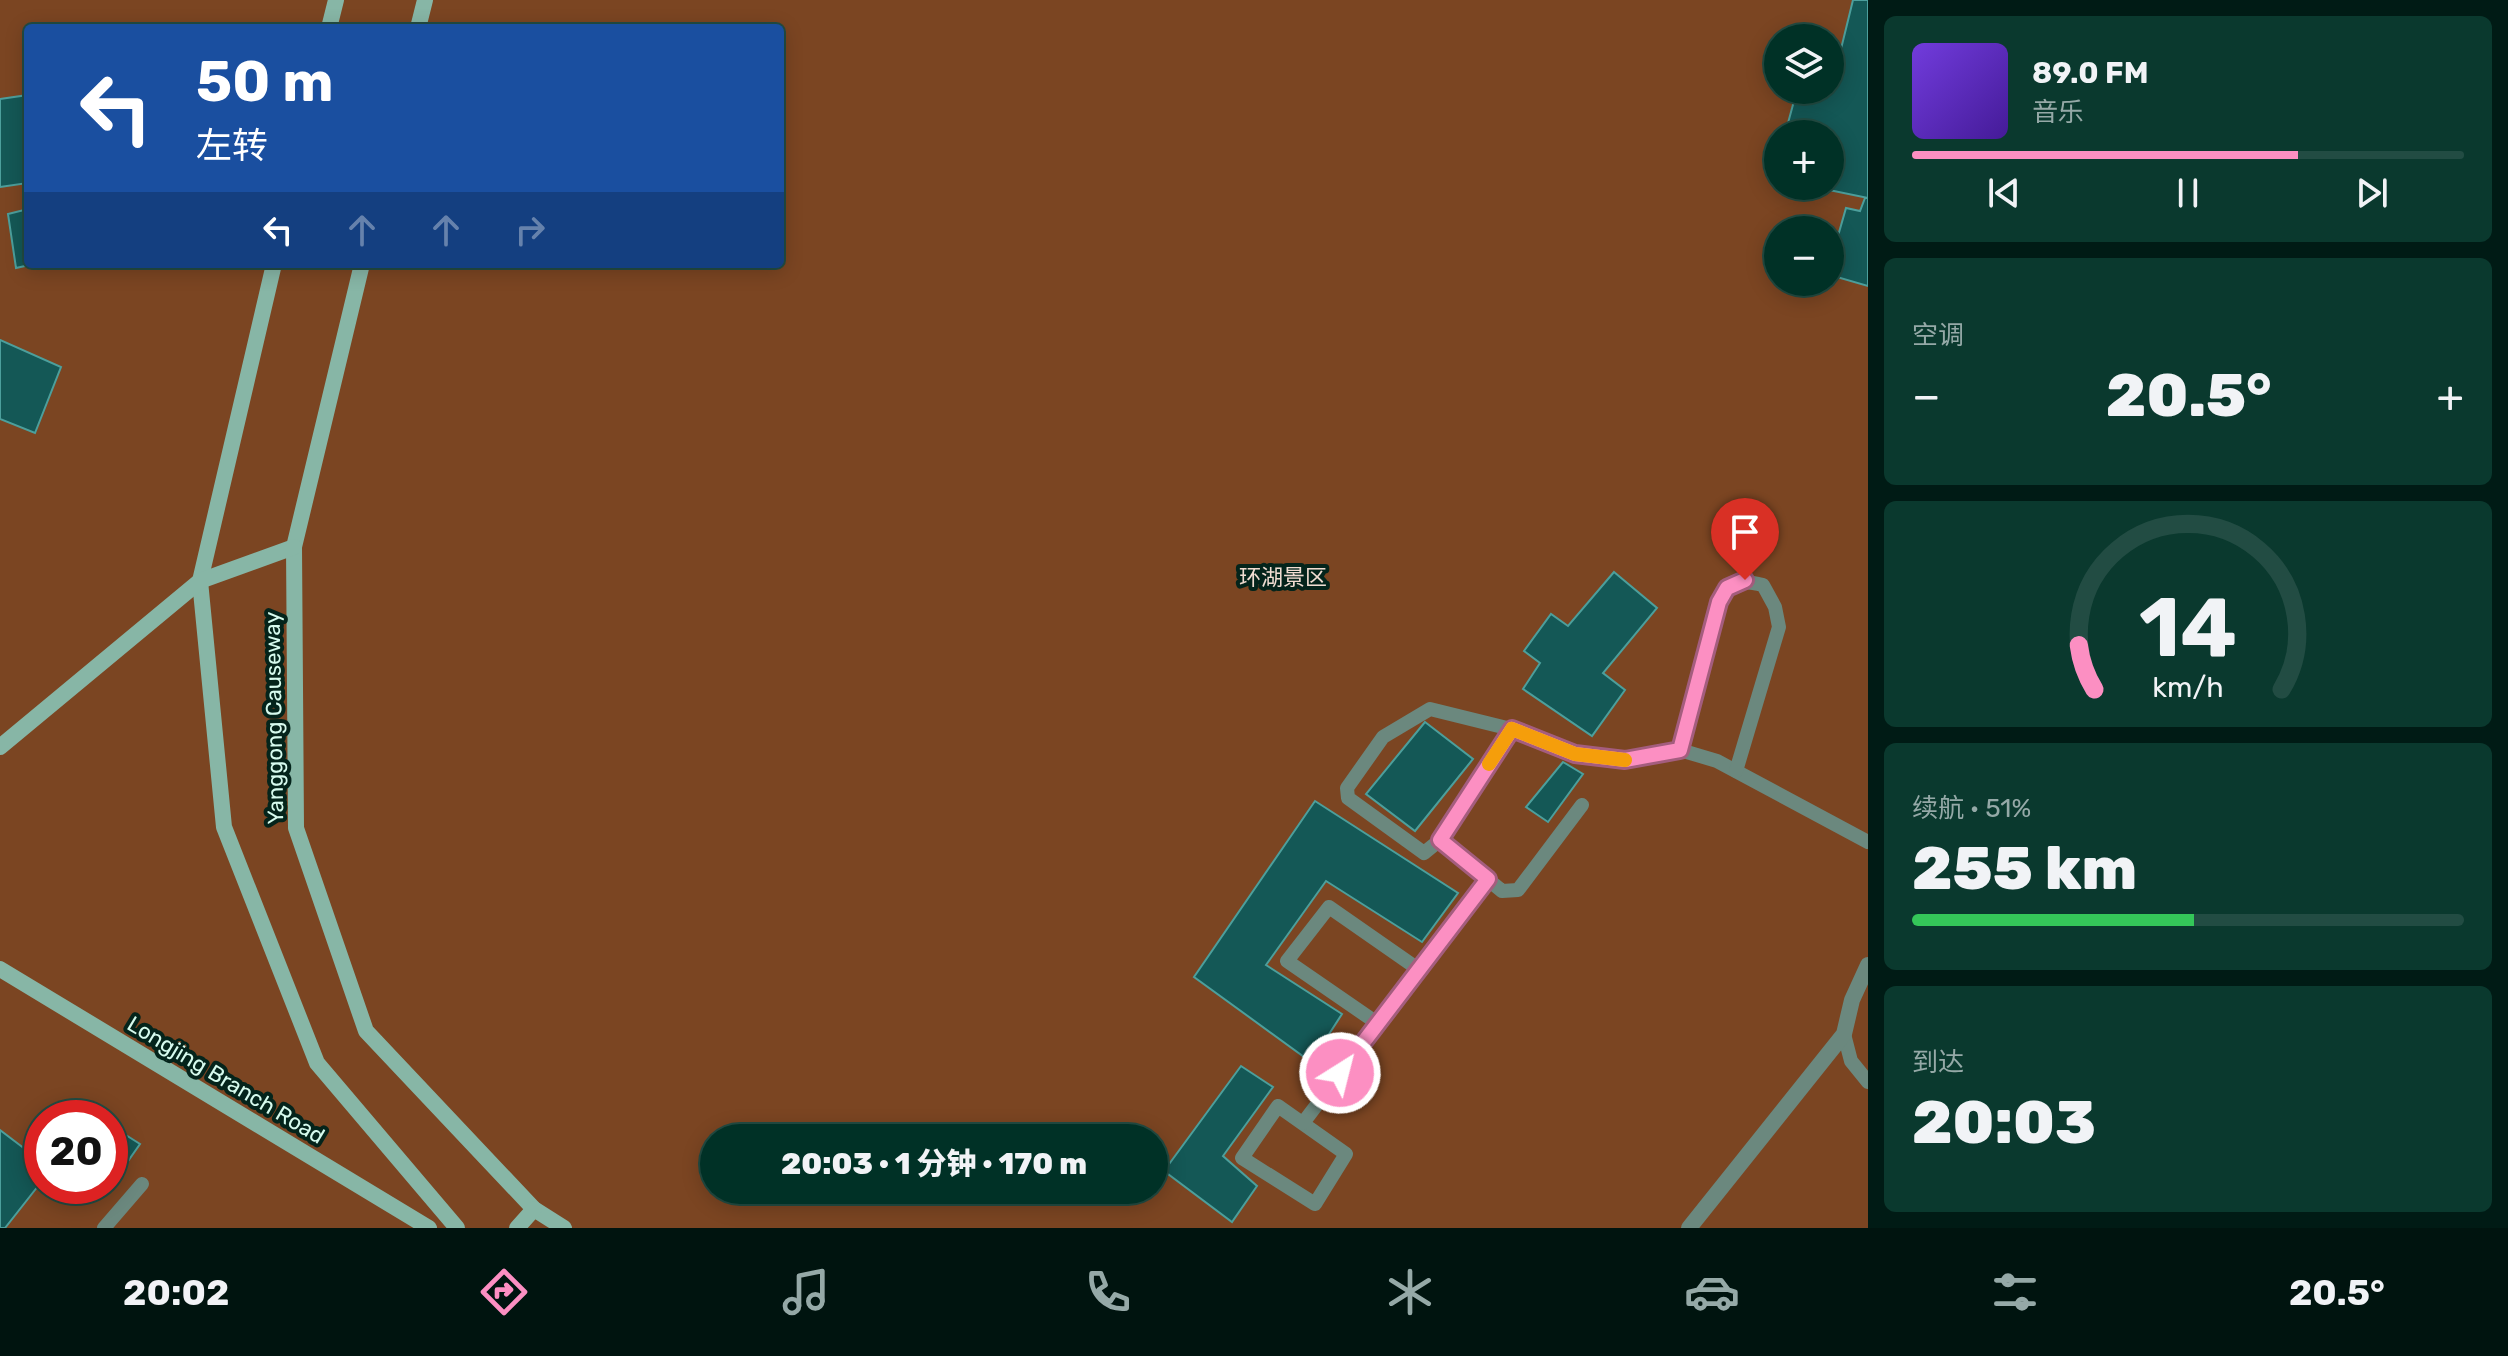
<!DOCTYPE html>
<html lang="zh">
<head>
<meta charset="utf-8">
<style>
  body { margin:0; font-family:Rubik,"Noto Sans SC",sans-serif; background:#0a392e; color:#f1f3f6; height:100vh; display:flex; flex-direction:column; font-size:30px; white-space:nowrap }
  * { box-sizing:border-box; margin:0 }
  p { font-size:26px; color:#95a9a7 }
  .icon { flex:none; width:44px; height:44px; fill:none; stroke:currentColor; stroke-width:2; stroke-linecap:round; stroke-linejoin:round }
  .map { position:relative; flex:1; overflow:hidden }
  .drawer { display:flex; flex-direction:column; gap:16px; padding:16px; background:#001b15; width:640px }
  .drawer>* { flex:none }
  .guide { position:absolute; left:24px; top:24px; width:760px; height:244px; border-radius:8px; box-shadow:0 4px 20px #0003,0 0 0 2px #224c43; background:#1a4fa0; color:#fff; overflow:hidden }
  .buttons { position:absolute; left:1764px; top:24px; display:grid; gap:16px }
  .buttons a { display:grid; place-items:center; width:80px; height:80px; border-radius:50%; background:#003126; box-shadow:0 4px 20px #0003,0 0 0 2px #224c43; font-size:40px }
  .speed { position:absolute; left:24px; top:1100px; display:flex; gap:16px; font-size:40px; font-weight:700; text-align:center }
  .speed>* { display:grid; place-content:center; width:104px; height:104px; border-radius:50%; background:#003126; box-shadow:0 4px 20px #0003,0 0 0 2px #224c43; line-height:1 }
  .speed .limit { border:12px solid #d22; background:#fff; color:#111 }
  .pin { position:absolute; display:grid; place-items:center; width:68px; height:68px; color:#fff; margin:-82px -34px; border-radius:50% 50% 50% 0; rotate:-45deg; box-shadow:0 0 8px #0007 }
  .pin .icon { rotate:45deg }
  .me { position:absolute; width:88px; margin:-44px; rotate:36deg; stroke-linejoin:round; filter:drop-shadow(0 0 6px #0008) }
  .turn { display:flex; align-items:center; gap:28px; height:168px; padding:0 40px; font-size:36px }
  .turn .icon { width:104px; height:104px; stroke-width:2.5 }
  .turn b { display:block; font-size:56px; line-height:68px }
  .lanes { display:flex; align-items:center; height:76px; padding:0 40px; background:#0003; justify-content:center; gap:40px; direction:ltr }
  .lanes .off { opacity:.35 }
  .big { font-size:60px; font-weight:800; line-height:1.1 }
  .drawer .card { flex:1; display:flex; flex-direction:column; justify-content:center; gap:12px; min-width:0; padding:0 28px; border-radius:12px; background:#0a392e }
  .drawer .dial { align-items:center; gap:0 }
  .dial svg { height:208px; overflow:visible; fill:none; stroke:#224c43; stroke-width:7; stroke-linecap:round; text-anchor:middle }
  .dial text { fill:#f1f3f6; stroke:none }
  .song { display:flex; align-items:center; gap:24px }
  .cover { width:96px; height:96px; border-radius:12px; background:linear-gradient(135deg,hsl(260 70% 55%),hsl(260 70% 35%)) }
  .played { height:8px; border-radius:4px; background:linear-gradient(90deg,#fc8fc2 70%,#224c43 70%) }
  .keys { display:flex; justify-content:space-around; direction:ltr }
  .heat { display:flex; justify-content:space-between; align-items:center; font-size:44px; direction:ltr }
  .charge { height:12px; border-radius:6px; background:linear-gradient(90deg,#34c759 51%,#224c43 0) }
  .trip { position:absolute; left:700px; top:1124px; width:468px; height:80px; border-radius:40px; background:#003126; box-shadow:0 4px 20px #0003,0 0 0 2px #224c43; font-weight:800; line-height:80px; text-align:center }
  .menu { display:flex; height:128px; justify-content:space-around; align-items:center; background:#00140f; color:#95a9a7 }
  .menu .icon { width:56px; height:56px }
  .menu .selected { color:#fc8fc2 }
  .menu b { font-size:36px; color:#f1f3f6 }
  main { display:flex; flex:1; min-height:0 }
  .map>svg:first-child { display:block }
  .green { fill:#7b4522; fill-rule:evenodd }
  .building { fill:#145856; stroke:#4c9f9c; stroke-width:2 }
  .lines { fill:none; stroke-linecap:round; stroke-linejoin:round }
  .lane { stroke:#6b887e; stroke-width:14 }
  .street { stroke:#6b887e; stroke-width:16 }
  .secondary { stroke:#87b6a6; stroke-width:16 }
  .route-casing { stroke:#a45d7e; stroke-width:20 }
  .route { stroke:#fc8fc2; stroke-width:14 }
  .slow { stroke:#f59e0b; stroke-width:14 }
  .labels { text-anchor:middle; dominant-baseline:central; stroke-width:8; stroke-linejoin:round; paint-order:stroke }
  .park-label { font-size:22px; fill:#f1ddd2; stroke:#04241b }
  .street-label { font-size:22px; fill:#d7fbee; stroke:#04241b }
</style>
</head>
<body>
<main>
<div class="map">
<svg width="1868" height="1228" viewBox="0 0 1868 1228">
  <rect width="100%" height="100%" fill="#004132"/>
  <path class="green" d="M0 0H1868V1228H0ZM28 28H780V264H28ZM1778 38H1830V90H1778ZM1778 134H1830V186H1778ZM1778 230H1830V282H1778ZM42 1118H110V1186H42ZM714 1138H1154V1190H714Z"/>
  <g class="building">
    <path d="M1853 0H1868V198L1829 190 1839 157 1830 155V134H1785L1797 90H1830V48L1841 49Z"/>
    <path d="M28 95V183L0 187V99Z"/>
    <path d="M1865 198H1868V286L1830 275V264L1846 208 1860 211Z"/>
    <path d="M28 209V264H34L16 268 8 214Z"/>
    <path d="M0 340 61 367 35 433 0 419Z"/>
    <path d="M1614 572 1657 608 1603 673 1625 690 1592 736 1523 689 1540 663 1524 651 1551 614 1568 626Z"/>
    <path d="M1425 722 1473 759 1415 831 1366 794Z"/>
    <path d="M1563 762 1583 774 1548 822 1526 807Z"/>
    <path d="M1315 801 1458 893 1422 942 1326 881 1266 965 1342 1014 1311 1062 1194 977Z"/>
    <path d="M1241 1066 1273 1087 1223 1156 1257 1186 1232 1222 1164 1171Z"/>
    <path d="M110 1125 140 1144 107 1191 100 1186H110Z"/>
    <path d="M0 1130 42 1162V1181L5 1228H0Z"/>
  </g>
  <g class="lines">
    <g class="lane">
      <path d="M1512 729 1440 840 1424 853 1348 798 1347 788 1383 737 1430 709 1527 733 1575 754 1625 760 1680 750 1717 761 1868 842"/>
      <path d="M1680 750 1719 602C1730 581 1740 579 1763 585L1775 607 1779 627 1736 771"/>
      <path d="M1440 840 1502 891 1518 890 1582 805"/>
      <path d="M1377 1023 1287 961 1329 907 1418 969"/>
      <path d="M1844 1034 1851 1061 1868 1082"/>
      <path d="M1278 1106 1346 1154 1315 1204 1242 1158Z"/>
      <path d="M1303 1123 1488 879"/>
      <path d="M104 1228 142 1184"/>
    </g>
    <path class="street" d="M1689 1228 1844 1034 1852 1000 1868 965"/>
    <g class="secondary">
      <path d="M329 28 336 0"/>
      <path d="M418 28 425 0"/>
      <path d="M274 264 200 581 224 827 317 1063 457 1228"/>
      <path d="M362 264 294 547 296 828 366 1031 534 1209 564 1228"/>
      <path d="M0 747 200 581 294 547"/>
      <path d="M0 969 429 1228"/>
      <path d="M517 1228 534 1209"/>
    </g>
  </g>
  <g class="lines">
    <defs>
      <path id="route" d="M1340 1073 1488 879 1440 840 1512 729 1575 754 1625 760 1680 750 1719 602 1727 588 1745 580"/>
    </defs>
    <use href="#route" class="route-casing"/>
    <use href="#route" class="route"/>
    <path class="slow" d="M1489 764 1512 729 1575 754 1625 760"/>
  </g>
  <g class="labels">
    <g class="park-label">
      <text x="1283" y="577">环湖景区</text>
    </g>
    <g class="street-label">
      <text transform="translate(274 718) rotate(-91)">Yanggong Causeway</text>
      <text transform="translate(226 1080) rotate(31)">Longjing Branch Road</text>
    </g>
  </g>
</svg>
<div class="buttons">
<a><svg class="icon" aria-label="layers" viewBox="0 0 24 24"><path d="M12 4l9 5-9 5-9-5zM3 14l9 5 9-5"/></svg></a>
<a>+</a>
<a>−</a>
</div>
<div class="speed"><div class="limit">20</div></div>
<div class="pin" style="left:1745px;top:580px;background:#d93025"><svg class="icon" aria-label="arrive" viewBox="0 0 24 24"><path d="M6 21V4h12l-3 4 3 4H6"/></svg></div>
<svg class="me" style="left:1340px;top:1073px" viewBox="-20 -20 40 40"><circle r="17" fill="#fc8fc2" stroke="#fff" stroke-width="3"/><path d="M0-11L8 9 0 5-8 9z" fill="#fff"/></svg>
<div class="trip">20:03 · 1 分钟 · 170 m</div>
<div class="guide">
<div class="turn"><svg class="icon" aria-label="left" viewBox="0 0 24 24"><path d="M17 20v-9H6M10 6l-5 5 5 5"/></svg><div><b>50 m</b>左转</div></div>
<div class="lanes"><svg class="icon" aria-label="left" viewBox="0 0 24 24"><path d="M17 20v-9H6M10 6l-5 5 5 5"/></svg><svg class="icon off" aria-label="ahead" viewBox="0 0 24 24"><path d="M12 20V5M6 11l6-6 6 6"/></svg><svg class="icon off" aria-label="ahead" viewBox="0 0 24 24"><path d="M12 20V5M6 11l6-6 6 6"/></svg><svg class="icon off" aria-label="right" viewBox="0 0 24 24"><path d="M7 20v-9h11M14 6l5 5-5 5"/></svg></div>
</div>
</div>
<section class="drawer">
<div class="card">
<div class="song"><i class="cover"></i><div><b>89.0 FM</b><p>音乐</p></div></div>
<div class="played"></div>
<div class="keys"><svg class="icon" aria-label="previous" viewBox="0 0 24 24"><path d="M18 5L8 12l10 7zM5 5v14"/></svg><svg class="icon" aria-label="pause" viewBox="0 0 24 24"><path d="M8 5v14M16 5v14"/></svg><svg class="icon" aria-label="next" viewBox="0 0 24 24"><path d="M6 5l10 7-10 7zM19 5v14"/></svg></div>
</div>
<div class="card"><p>空调</p>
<div class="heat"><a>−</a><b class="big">20.5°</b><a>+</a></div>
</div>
<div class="card dial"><svg viewBox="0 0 100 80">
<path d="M14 69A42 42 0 1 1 86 69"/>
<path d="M14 69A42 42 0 0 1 8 52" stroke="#fc8fc2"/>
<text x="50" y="56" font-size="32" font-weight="700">14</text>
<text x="50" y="72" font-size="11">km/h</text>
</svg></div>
<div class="card"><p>续航 · 51%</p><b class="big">255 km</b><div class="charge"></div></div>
<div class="card"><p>到达</p><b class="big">20:03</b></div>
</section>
</main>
<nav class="menu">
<b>20:02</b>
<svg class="icon selected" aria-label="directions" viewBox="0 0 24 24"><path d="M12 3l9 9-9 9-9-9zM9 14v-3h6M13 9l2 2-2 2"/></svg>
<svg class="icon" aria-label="music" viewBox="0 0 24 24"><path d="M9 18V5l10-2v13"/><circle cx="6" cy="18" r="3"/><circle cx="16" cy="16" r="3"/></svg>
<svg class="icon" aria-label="phone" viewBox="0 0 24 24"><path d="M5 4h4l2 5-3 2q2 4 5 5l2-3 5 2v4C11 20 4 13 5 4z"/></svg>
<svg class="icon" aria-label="climate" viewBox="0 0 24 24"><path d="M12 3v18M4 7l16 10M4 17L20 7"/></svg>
<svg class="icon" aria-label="car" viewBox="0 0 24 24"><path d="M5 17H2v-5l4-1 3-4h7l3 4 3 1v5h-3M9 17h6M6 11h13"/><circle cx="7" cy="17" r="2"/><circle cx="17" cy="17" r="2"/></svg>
<svg class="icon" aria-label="filters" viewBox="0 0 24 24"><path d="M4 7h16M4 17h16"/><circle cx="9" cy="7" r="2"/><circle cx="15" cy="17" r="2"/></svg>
<b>20.5°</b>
</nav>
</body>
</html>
